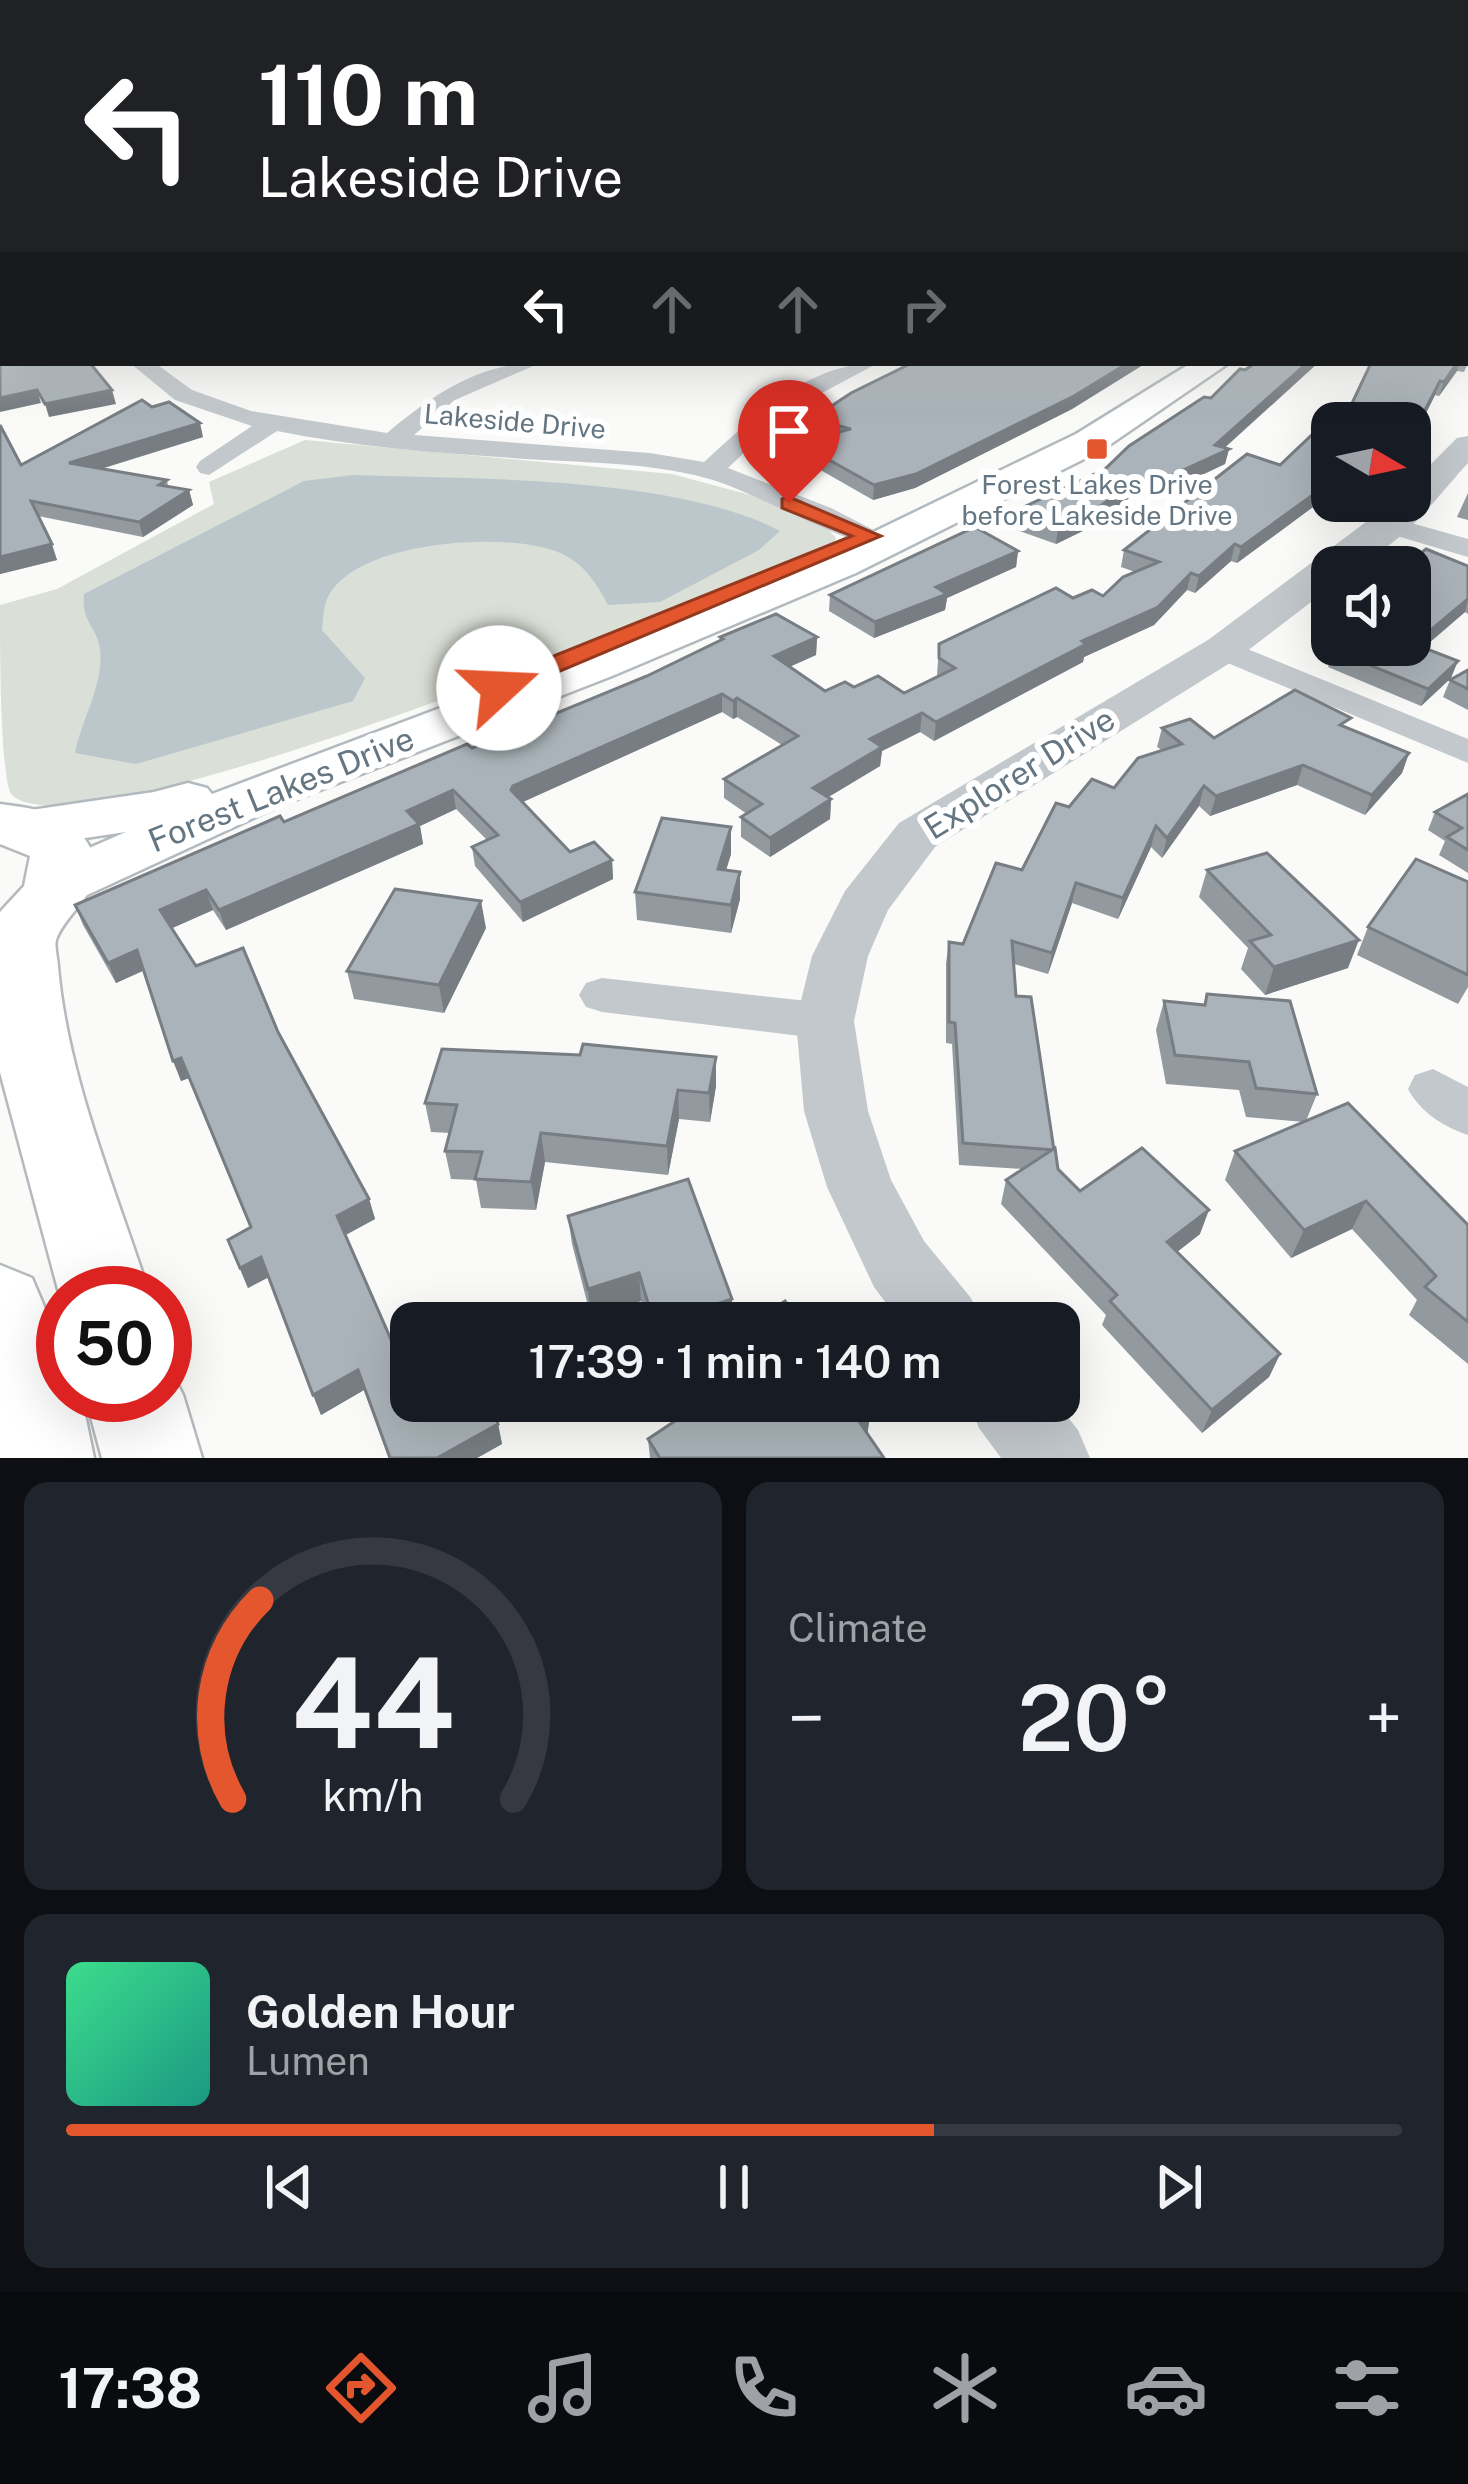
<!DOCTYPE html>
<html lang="en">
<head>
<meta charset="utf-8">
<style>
  body { margin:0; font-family:"Public Sans",sans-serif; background:#20242c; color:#f1f3f6; height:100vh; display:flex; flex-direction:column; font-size:45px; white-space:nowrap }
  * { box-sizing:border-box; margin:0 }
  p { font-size:39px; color:#9ea1a6 }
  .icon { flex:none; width:66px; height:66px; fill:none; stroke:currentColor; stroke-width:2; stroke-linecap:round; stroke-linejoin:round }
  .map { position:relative; height:1458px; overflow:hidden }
  .details { display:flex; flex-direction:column; gap:24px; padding:24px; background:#0d0f14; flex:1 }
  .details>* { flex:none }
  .guide { position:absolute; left:0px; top:0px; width:1470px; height:366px; box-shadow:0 12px 48px #0002; background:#202124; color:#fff; overflow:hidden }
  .needle { width:78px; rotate:99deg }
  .tools { position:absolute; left:1311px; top:402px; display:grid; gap:24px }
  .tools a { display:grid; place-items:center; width:120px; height:120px; border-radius:24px; background:#171b24; box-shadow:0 12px 48px #0002; font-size:60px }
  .speed { position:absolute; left:36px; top:1266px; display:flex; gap:24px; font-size:60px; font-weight:700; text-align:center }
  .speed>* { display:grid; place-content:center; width:156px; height:156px; border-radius:50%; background:#171b24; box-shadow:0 12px 48px #0002; line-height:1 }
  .speed .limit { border:18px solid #d22; background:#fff; color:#111 }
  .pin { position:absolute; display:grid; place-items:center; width:102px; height:102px; color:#fff; margin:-123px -51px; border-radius:50% 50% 50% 0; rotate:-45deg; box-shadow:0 0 12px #0007 }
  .pin .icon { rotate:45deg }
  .me { position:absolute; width:132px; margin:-66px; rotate:70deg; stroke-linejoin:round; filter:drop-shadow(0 0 9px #0008) }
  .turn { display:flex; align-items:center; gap:42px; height:252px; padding:0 60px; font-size:54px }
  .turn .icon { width:156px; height:156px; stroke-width:2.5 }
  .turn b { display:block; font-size:84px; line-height:102px }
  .lanes { display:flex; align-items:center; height:114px; padding:0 60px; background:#0003; justify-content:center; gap:60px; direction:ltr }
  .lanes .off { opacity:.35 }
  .big { font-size:90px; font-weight:600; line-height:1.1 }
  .details .widget { flex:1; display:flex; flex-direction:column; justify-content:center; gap:18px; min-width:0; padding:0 42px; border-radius:24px; background:#20242c }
  .details .dial { align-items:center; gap:0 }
  .dial svg { height:312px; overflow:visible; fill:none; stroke:#363941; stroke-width:7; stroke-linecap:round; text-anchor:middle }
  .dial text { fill:#f1f3f6; stroke:none }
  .song { display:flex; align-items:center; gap:36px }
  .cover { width:144px; height:144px; border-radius:18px; background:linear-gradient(135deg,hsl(150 70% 55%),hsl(170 70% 35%)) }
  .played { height:12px; border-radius:6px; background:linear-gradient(90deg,#e4572e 65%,#363941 65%) }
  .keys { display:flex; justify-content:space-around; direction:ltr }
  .heat { display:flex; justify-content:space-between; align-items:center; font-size:66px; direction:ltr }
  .details .tiles { flex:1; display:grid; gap:24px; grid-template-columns:1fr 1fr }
  .widget:last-child { grid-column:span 2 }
  .trip { position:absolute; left:390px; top:1302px; width:690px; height:120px; border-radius:24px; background:#171b24; box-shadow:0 12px 48px #0002; font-weight:600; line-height:120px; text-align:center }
  .menu { display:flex; height:192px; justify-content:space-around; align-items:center; background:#090b0e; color:#9ea1a6 }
  .menu .icon { width:84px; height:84px }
  .menu .on { color:#e4572e }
  .menu b { font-size:54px; color:#f1f3f6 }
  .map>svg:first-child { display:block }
  .green { fill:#dadfd7 }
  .water { fill:#bbc7cb }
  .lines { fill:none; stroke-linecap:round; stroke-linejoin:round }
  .secondary-casing { stroke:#b3babf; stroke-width:5 }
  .primary-casing { stroke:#b5babe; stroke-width:5 }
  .minor { fill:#c3c8cc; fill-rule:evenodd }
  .tertiary { fill:#c3c8cc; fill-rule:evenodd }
  .secondary { fill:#fff; fill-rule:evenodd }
  .primary { fill:#fff; fill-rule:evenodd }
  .wall { fill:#929a9f }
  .shaded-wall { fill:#777d82 }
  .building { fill:#aab3b9; stroke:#777d82; stroke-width:3 }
  .route { fill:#e4572e; stroke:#94391e; stroke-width:3 }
  .poi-dot { fill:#e4572e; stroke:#fff; stroke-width:4.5 }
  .labels { text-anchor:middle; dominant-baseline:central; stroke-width:12; stroke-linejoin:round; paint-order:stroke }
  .far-street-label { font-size:27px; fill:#657683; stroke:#fff }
  .far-poi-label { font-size:27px; fill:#657683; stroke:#fff }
  .street-label { font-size:33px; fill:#657683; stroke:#fff }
</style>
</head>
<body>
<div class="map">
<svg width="1468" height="1458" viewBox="0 0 1468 1458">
  <rect width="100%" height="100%" fill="#fafaf8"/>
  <path class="green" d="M305 440 672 474 754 496 828 529 836 538 831 547C730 588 73 864 11 794 0 774 0 639 0 605L57 589 214 504 209 482Z"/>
  <path class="water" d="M353 475C474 479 675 476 780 531L759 550 660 602 608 605C596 582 584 563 558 552 507 531 348 540 326 602 323 610 323 622 322 630L365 678 353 701 136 764 75 753C82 718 104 685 100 649 97 626 81 623 84 594L304 481Z"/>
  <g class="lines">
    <defs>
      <path id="secondary" d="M1191 363H1229L1102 450 856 573 612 676 279 806 85 896 64 902 43 896 34 882 43 868 126 832 31 846 11 841 3 828 11 815 31 810 154 792 188 783 207 788 212 794 578 656 826 555 1076 434Z"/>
      <g id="primary">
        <path d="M0 804C38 809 74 813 92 851 110 888 65 912 56 940 54 946 58 960 58 967 68 1079 115 1187 149 1293H63V1303L59 1293 0 1072V912L24 886 30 856 0 844Z"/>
        <path d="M0 1265 32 1278 63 1351V1395H81L94 1458H0Z"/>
        <path d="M165 1359 183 1395 202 1458H102L85 1395H165Z"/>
      </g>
    </defs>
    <use href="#secondary" class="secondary-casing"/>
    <use href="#primary" class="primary-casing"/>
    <g class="minor">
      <path d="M130 363H155L192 390 251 411 387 433C433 395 478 363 540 363L455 400 414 435 650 453 704 462C753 417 808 363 878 363L788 411 728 468 831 508 899 543 895 549C869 556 753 492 716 481 662 464 600 463 543 460 454 454 365 449 277 431L209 475 200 473 196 467 200 461 252 426 175 400Z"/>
      <path d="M1390 517 1468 539V557L1380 531 1376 525Z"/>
      <path d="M1223 639 1468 739V763L1211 656 1207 649 1211 642Z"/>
      <path d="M602 978 825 1003 842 1008 849 1021 842 1034 825 1039 602 1012 586 1007 579 995 586 983Z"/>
      <path d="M1433 1069 1468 1087V1135C1444 1127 1420 1112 1408 1089L1415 1075Z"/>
    </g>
    <g class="tertiary">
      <path d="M1468 436V463C1432 502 1388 567 1332 567V586L1238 658 935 847 888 910 868 956 854 1021 868 1111 891 1180 924 1241 971 1298 982 1323H901L874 1287 827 1187 804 1111 796 1021 812 956 845 891 899 823 1208 640 1394 501H1410V485L1457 438Z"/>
      <path d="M968 1401H1055L1078 1430 1090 1458H1001L979 1428Z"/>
    </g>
    <use href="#secondary" class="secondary"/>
    <use href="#primary" class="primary"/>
  </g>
  <g class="wall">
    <path d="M1467 312 1468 363 1464 372 1457 371 1439 396 1435 395 1418 429 1410 427V423H1332V493L1237 563 1231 561 1195 593 1187 590 1154 625 1084 657 1083 662 934 741 920 732 882 751 880 766 828 797 831 799 830 819 770 857 741 837V817L747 814 724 798V779L782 745 737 717 733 719 722 712 523 802 570 852 594 842 612 860 613 879 523 922 475 866 472 847 487 840 456 809 420 826 423 844 226 930 213 910 172 928 196 966 243 948 278 1032 369 1199 375 1219 346 1235 403 1367 411 1363V1401H488L498 1424 502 1444 477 1458H389L364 1390 321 1415 269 1277 248 1288 236 1260 228 1240 250 1228 189 1078 181 1081 144 970 116 983 83 925 75 905 280 816 284 822 467 744 472 748 647 676 720 640V637L776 614 817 637 816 655 790 666 825 691 845 682 854 687 878 676 904 693 937 676 939 644 1056 588 1073 598 1092 590 1103 596 1123 577 1135 572 1121 567 1124 550 1247 454 1280 465 1337 411 1347 414 1371 363H1467Z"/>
    <path d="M912 363H1146L1072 409 915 488 873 500 796 456 797 442 823 436 812 433V419Z"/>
    <path d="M1245 370 1225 448 1229 449 1225 464 1153 498 1136 493 1089 528 1056 544 1011 528 1013 512 1105 469 1211 398Z"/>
    <path d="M152 407 203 437 101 469 167 480 168 486 189 490 193 505 143 537 38 516 57 560 0 574V425L21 465Z"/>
    <path d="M1468 493V520L1457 517Z"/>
    <path d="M1018 551 1016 567 947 598 945 610 874 638 829 611 830 595Z"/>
    <path d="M1468 566V614L1465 612 1423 648 1451 678 1421 706 1328 667 1333 650Z"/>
    <path d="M1468 670V710L1443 697 1450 680Z"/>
    <path d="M1162 728 1214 738 1348 728 1409 753 1402 773 1365 815 1297 785 1210 816 1199 806 1162 858 1151 847 1118 919 1072 903 1048 974 1014 964 1016 996 1058 1169 1080 1191 1200 1234 1177 1252 1280 1354 1269 1377 1202 1433 1102 1325 1106 1315 1001 1204 1006 1180 1022 1169 959 1165 952 1044 946 1043V963L949 942 963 944 1069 807 1114 788 1162 750 1157 747Z"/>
    <path d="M1468 794V873L1439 855 1445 841 1428 830 1435 812Z"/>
    <path d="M731 827V854L726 870 740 899 731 933 637 920 635 892Z"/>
    <path d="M1207 870 1348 968 1265 995 1241 969 1248 948 1199 897Z"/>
    <path d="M1468 882V987L1458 1004 1357 955 1368 927Z"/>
    <path d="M486 928 444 1013 354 999 347 971Z"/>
    <path d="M1207 994 1317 1094 1306 1121 1468 1225V1364L1409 1315 1417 1300 1352 1229 1291 1258 1225 1180 1235 1151 1304 1122 1246 1117 1239 1090 1166 1084 1156 1030 1164 1001 1204 1005Z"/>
    <path d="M580 1055 716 1057V1086L710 1122 679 1119 668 1175 545 1162 536 1210 481 1208 476 1180 451 1179 445 1151 450 1133 431 1132 425 1103Z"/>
    <path d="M568 1216 732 1299V1323H647L641 1301 591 1317 572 1244Z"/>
    <path d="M870 1416 867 1434 884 1458H650L648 1439Z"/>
  </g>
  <g class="shaded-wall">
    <path d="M1128 363H1146L1072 409 915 488 873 500 874 485Z"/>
    <path d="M1307 363H1318L1219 453 1229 449 1225 464 1153 498 1157 482 1215 445Z"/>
    <path d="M1457 363H1459L1457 371 1439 396 1444 382Z"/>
    <path d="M1440 381 1435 395 1418 429 1423 414Z"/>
    <path d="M37 390 41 403 0 412V398Z"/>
    <path d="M112 390 116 404 49 417 45 404Z"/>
    <path d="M200 423 203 437 74 477 69 463Z"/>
    <path d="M1139 478 1136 493 1089 528 1056 544 1058 527Z"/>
    <path d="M1332 481V493L1237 563 1241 547Z"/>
    <path d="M189 490 193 505 143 537 139 522Z"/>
    <path d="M52 544 57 560 0 574V557Z"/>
    <path d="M1235 544 1231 561 1195 593 1199 576Z"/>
    <path d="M1018 551 1016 567 947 598 945 610 874 638 875 622 936 587Z"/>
    <path d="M1191 573 1187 590 1154 625 1084 657 1083 662 934 741 936 722 1082 641Z"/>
    <path d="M1468 599 1465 612 1408 661 1414 644Z"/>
    <path d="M817 637 816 655 774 674V656Z"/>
    <path d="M1458 661 1451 678 1421 706 1428 689Z"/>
    <path d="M722 694V712L516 805 511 790 513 786Z"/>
    <path d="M737 698V717L733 719V701Z"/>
    <path d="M922 713 920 732 882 751 880 766 812 807 813 788 870 739Z"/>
    <path d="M1409 753 1402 773 1365 815 1372 795Z"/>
    <path d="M1303 765 1297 785 1210 816 1216 796Z"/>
    <path d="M1204 786 1199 806 1162 858 1167 838Z"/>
    <path d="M453 790 456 809 420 826 423 844 226 930 219 910 407 811Z"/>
    <path d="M831 799 830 819 770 857V838Z"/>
    <path d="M1156 826 1151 847 1118 919 1123 898Z"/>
    <path d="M731 827V854L718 896V869Z"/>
    <path d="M612 860 613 879 523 922 520 902Z"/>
    <path d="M740 872V899L731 933V905Z"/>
    <path d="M1076 883 1072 903 1048 974 1052 953Z"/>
    <path d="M206 890 213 910 168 930 160 910Z"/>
    <path d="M481 901 486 928 444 1013 439 985Z"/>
    <path d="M1359 940 1348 968 1265 995 1274 967Z"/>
    <path d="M137 950 145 970 116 983 108 963Z"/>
    <path d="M716 1057V1086L710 1122 709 1093Z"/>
    <path d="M181 1058 189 1078 181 1081 173 1061Z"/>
    <path d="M678 1090 679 1119 668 1175 667 1146Z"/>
    <path d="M541 1133 545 1162 536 1210 531 1182Z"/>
    <path d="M369 1199 375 1219 343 1236 337 1216Z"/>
    <path d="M1366 1201 1352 1229 1291 1258 1304 1230Z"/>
    <path d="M1209 1210 1200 1234 1159 1266 1167 1242Z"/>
    <path d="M261 1257 269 1277 248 1288 240 1268Z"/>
    <path d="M639 1273 641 1301 591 1317 588 1289Z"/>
    <path d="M732 1299V1323H659Z"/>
    <path d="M1280 1354 1269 1377 1202 1433 1212 1410Z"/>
    <path d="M358 1370 364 1390 321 1415 313 1395Z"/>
    <path d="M870 1416 866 1443 860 1423Z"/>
    <path d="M498 1424 502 1444 477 1458H437Z"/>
  </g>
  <g class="building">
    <path d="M1467 216H1468L1467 309Z"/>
    <path d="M3 217V248H1L3 253 0 251V218Z"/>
    <path d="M0 270H3V363H90L112 390 45 404 37 390 0 398Z"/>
    <path d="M1467 312 1468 313V358H1467Z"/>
    <path d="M912 363H1128L1074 396 916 474 874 485 797 442 851 429 812 419 851 393Z"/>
    <path d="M1255 363H1307L1215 445 1229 449 1157 482 1139 478 1092 512 1058 527 1013 512 1105 469 1129 446 1204 397 1211 398 1240 369 1245 370Z"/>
    <path d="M1371 363H1457L1444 382 1440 381 1423 414 1404 410 1393 423H1332V481L1241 547 1235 544 1199 576 1191 573 1158 607 1082 641 1086 644 936 722 922 713 870 739 882 747 813 788 831 799 770 838 741 817 762 804 724 779 798 736 737 698 733 701 722 694 513 786 511 790 570 852 594 842 612 860 520 902 472 847 498 835 453 790 407 811 419 824 219 910 206 890 160 910 196 966 243 948 278 1032 369 1199 337 1216 403 1367 411 1363V1401H488L498 1424 437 1458H390L358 1370 313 1395 261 1257 240 1268 228 1240 251 1227 181 1058 173 1061 137 950 108 963 75 905 280 816 284 822 467 744 472 748 647 676 723 639 720 637 776 614 817 637 774 656 825 691 845 682 854 687 878 676 904 693 955 668 939 658V644L1056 588 1073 598 1092 590 1103 596 1123 577 1159 562 1124 550 1247 454 1280 465 1337 411 1347 414Z"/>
    <path d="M142 400 152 407 169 402 200 423 69 463 167 480 159 485 189 490 139 522 31 501 52 544 0 557V425L21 465Z"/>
    <path d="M975 527 1018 551 936 587 947 594 875 622 830 595Z"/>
    <path d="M1426 549 1468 566V599L1414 644 1458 661 1428 689 1333 650 1340 645H1410V567H1404Z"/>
    <path d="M1468 670V689L1450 680Z"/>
    <path d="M1295 690 1351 718 1340 725 1409 753 1372 795 1303 765 1216 796 1204 786 1167 838 1156 826 1123 898 1076 883 1052 953 1012 941 1016 996 1031 997 1054 1150 963 1143 955 1023 949 1022V942L963 944 996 863 1022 870 1056 803 1069 807 1092 779 1114 788 1138 758 1182 744 1162 728 1190 719 1214 738Z"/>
    <path d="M1468 794V850L1447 837 1462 828 1435 812Z"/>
    <path d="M662 818 731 827 718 869 740 872 731 905 635 892Z"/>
    <path d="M1267 853 1359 940 1274 967 1250 941 1271 935 1207 870Z"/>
    <path d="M1416 859 1468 882V975L1368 927Z"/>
    <path d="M395 889 481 901 439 985 347 971Z"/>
    <path d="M1207 994 1290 1001 1317 1094 1256 1088 1249 1062 1175 1055 1164 1001 1205 1005Z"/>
    <path d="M583 1044 716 1057 709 1093 678 1090 667 1146 541 1133 531 1182 475 1179 482 1152 445 1151 457 1105 425 1103 442 1049 580 1055Z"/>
    <path d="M1348 1103 1468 1225V1322L1425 1287 1436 1276 1366 1201 1304 1230 1235 1151Z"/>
    <path d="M1055 1148 1058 1169 1080 1191 1142 1148 1209 1210 1167 1242 1280 1354 1212 1410 1110 1301 1117 1295 1006 1180Z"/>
    <path d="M688 1179 732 1299 659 1323H654L639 1273 588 1289 568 1216Z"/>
    <path d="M785 1301 801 1323H752Z"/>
    <path d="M705 1401H859L870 1416 860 1423 884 1458H660L648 1439Z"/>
  </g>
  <linearGradient id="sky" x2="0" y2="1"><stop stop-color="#96bcdc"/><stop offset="0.5" stop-color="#fdfdfc"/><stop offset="1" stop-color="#fdfdfc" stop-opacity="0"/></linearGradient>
  <rect width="1468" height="411" fill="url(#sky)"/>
  <path class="route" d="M789 497 881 536 508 693H489L486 688 489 682 852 536 782 508V499Z"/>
  <rect class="poi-dot" x="1085" y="437" width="24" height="24" rx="6"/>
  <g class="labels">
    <g class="far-street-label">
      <text transform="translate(515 421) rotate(5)">Lakeside Drive</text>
    </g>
    <g class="far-poi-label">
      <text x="1097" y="484">Forest Lakes Drive<tspan x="1097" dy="31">before Lakeside Drive</tspan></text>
    </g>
    <g class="street-label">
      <text transform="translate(1019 773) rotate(-32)">Explorer Drive</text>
      <text transform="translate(281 789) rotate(-22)">Forest Lakes Drive</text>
    </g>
  </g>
</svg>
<div class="tools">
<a><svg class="needle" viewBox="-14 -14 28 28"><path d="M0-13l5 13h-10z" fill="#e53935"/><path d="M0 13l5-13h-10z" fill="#9ea1a6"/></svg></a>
<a><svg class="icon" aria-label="sound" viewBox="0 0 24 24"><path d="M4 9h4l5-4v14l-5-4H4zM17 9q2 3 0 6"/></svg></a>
</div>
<div class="speed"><div class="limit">50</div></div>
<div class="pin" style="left:789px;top:503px;background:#d93025"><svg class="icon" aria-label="arrive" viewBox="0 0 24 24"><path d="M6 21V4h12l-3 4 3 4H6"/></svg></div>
<svg class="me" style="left:499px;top:688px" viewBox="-20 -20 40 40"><circle r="19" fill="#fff"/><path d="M0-13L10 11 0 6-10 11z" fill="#e4572e"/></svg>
<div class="trip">17:39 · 1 min · 140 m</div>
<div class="guide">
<div class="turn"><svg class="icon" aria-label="left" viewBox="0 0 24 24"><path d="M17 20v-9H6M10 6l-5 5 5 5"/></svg><div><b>110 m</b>Lakeside Drive</div></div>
<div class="lanes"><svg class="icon" aria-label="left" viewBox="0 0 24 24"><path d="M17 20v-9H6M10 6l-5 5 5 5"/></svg><svg class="icon off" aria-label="ahead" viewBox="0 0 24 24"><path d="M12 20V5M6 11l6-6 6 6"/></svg><svg class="icon off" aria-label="ahead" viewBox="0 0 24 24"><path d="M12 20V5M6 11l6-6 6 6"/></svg><svg class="icon off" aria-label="right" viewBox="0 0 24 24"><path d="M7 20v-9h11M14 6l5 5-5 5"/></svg></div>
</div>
</div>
<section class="details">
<div class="tiles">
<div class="widget dial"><svg viewBox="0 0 100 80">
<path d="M14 69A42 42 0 1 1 86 69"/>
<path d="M14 69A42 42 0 0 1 21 18" stroke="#e4572e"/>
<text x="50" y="56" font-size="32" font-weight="700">44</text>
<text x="50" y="72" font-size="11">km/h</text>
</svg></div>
<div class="widget"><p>Climate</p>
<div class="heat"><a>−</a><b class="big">20°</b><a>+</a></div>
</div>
<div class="widget">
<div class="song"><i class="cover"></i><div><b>Golden Hour</b><p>Lumen</p></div></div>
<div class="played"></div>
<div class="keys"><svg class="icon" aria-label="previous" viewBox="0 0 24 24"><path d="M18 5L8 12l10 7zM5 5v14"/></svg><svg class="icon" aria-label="pause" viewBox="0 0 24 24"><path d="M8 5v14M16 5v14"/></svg><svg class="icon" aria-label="next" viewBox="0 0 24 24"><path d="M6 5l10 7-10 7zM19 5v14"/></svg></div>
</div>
</div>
</section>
<nav class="menu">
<b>17:38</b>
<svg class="icon on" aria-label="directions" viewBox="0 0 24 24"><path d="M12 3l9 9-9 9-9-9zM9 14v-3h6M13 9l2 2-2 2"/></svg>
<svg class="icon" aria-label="music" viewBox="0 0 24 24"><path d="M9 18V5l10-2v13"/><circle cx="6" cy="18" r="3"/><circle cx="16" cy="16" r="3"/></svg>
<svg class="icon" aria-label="phone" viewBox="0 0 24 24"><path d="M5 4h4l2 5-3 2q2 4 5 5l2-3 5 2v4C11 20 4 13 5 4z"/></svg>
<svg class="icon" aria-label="climate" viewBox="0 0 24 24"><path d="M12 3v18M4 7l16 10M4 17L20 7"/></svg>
<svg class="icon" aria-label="car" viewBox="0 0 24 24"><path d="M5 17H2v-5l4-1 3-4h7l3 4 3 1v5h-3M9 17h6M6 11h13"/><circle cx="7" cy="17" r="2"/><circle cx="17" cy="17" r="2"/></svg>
<svg class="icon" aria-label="filters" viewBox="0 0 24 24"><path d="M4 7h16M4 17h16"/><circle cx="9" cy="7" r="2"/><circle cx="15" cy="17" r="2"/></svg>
</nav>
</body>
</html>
